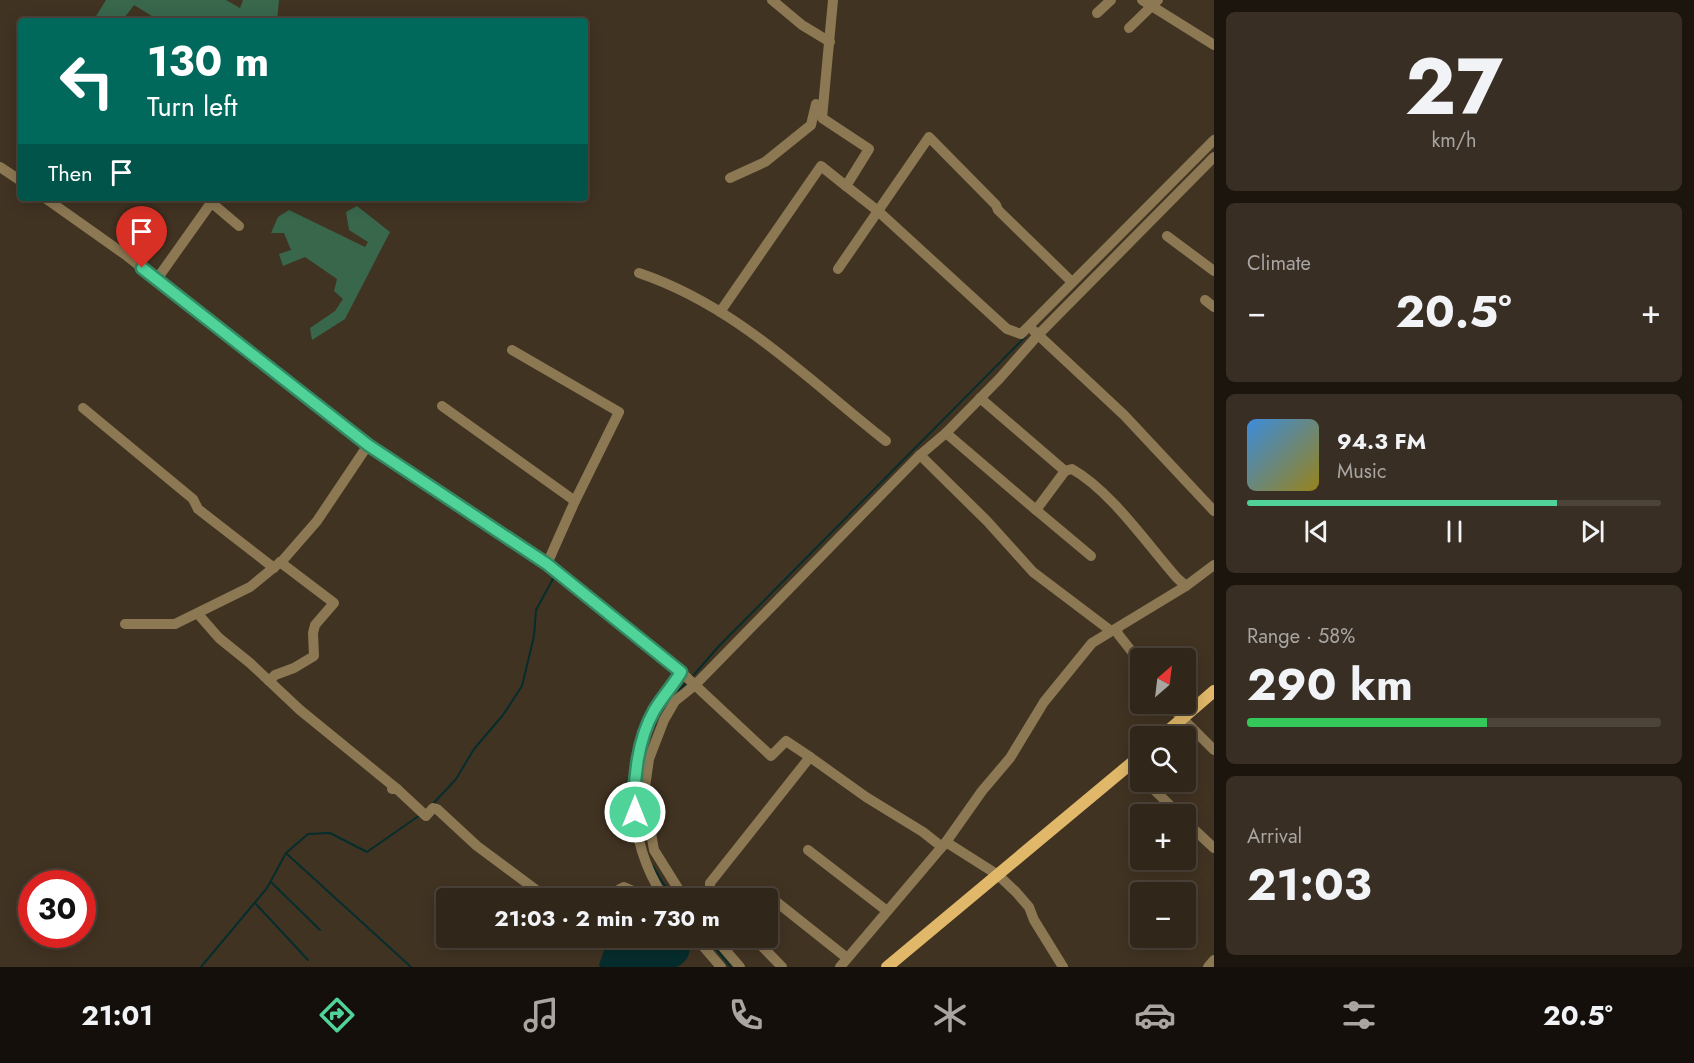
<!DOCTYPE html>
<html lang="en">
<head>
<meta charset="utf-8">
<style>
  body { margin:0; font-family:Jost,sans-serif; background:#392e23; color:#f1f3f6; height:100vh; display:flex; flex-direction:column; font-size:22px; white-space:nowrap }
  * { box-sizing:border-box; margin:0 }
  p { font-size:20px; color:#a8a5a2 }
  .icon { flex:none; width:33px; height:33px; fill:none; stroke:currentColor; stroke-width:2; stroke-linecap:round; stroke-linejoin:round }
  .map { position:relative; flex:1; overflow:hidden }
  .panel { display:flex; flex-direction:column; gap:12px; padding:12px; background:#1b150e; width:480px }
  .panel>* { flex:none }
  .hud { position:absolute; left:18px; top:18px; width:570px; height:183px; border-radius:6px; box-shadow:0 3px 15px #0003,0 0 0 2px #4c4339; background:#00695c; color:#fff; overflow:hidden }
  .needle { width:39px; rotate:28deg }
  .fabs { position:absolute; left:1130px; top:648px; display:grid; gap:12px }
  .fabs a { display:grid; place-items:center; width:66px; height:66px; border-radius:6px; background:#31261a; box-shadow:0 3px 15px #0003,0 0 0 2px #4c4339; font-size:30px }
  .speed { position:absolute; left:18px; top:870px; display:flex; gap:12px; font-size:30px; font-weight:700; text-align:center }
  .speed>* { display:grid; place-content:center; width:78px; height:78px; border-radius:50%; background:#31261a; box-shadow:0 3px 15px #0003,0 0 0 2px #4c4339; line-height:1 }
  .speed .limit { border:9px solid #d22; background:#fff; color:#111 }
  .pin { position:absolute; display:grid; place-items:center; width:51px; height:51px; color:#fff; margin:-62px -26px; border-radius:50% 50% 50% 0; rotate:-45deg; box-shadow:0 0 6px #0007 }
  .pin .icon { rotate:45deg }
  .me { position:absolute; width:66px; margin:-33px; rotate:0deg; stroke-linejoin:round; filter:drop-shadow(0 0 4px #0008) }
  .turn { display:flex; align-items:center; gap:21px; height:126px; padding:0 30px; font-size:27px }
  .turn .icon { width:78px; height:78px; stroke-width:2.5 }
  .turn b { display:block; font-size:42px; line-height:51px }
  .then { display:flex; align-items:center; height:57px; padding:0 30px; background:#0003; gap:12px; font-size:22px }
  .big { font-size:45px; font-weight:700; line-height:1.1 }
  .panel .card { flex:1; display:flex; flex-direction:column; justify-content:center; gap:9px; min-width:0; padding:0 21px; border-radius:9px; background:#392e23 }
  .panel .dial { align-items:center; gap:0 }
  .dial b { font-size:78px; line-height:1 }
  .song { display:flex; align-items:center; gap:18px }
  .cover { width:72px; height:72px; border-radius:9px; background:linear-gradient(135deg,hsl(210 70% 55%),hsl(50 70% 35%)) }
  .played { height:6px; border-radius:3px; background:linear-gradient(90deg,#4fd399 75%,#4c4339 75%) }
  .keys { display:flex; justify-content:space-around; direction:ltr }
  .heat { display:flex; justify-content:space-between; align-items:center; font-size:33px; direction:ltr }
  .charge { height:9px; border-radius:4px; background:linear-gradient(90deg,#34c759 58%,#4c4339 0) }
  .trip { position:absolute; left:436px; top:888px; width:342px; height:60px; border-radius:6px; background:#31261a; box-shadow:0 3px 15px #0003,0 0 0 2px #4c4339; font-weight:700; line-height:60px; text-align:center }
  .menu { display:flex; height:96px; justify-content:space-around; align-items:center; background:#140f0a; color:#a8a5a2 }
  .menu .icon { width:42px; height:42px }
  .menu .on { color:#4fd399 }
  .menu b { font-size:27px; color:#f1f3f6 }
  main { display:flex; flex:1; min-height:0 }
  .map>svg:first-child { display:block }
  .forest { fill:#38674c }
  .water { fill:#062d2d }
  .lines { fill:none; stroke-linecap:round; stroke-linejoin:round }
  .stream { stroke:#062d2d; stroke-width:2 }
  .minor { stroke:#8c7853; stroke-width:10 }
  .major { stroke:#e1b869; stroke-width:12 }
  .route-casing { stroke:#338963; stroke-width:15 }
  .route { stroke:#4fd399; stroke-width:10 }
</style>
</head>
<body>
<main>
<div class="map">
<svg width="1214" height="967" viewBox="0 0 1214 967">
  <rect width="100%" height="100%" fill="#413322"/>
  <g class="forest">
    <path d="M106 0H226L240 8 243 0H279L277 21H160L134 5 122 21H93Z"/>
    <path d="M357 206 390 232 345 319 312 340 310 328 335 311 343 299 334 291 337 279 305 257 283 266 279 254 291 250 284 233H271L278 217 289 210 365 247 368 242 349 230 346 212Z"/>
  </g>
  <path class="water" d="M608 938H688L690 941C690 954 689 960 677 967H600L599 965Z"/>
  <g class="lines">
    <g class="stream">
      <path d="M691 676 692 677 718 647 1025 337"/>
      <path d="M679 691 687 682"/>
      <path d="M653 728 659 714 667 705"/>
      <path d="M432 805 456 779 474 749 503 715 522 686 534 636 536 610 555 575"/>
      <path d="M287 854 411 967"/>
      <path d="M653 866 662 882 675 898"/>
      <path d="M271 882 320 930"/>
      <path d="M255 903 308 960"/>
      <path d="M707 938 731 967"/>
      <path d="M201 967 267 888 286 853 308 834 330 833 367 852 420 815"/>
    </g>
    <g class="minor">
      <path d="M772 0 802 25 830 42"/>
      <path d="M833 0 822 118 869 149 846 186 878 211 1007 329 1021 334 1214 140"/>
      <path d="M1142 0 1214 45"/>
      <path d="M1097 13 1111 0"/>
      <path d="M1129 28 1158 0"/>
      <path d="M0 167 21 181"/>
      <path d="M730 178 765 162 811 125 816 104"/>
      <path d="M45 198 127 256 368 445 547 564 681 672 771 756 786 741 810 757"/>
      <path d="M206 198 239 226"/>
      <path d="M1167 236 1214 271"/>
      <path d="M838 269 929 137 996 205 998 210 1072 282"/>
      <path d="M639 273C737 306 807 379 886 441"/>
      <path d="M157 279 211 203"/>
      <path d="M1205 300 1214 307"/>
      <path d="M720 312 821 166 846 186"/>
      <path d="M1034 331 1124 415 1214 511"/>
      <path d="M512 350 619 412 575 501 547 564"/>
      <path d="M980 398 1065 471"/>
      <path d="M442 406 575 501"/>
      <path d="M83 408 193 499 198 509 274 568"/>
      <path d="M946 433 1036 510"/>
      <path d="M920 455 987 521 1033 572 1111 631"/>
      <path d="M1091 556 1036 510 1065 471 1072 469C1111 491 1147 544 1177 578L1186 586"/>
      <path d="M198 614 219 638 250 663 300 710 397 789"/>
      <path d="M125 624H175L250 587 283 560 317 521 368 445"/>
      <path d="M1117 629 1118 634 1140 662"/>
      <path d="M269 681 275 675 294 668 314 656 313 633 315 625 334 603 280 562"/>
      <path d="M1168 704 1214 750"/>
      <path d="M1130 765 1140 775"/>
      <path d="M1146 782 1179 814"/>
      <path d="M392 789H397L426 816 433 808 437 809 477 846 547 898"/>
      <path d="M1185 821 1214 848"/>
      <path d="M946 842 998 875 1016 892 1029 907 1034 920 1063 967"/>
      <path d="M808 850 887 911"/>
      <path d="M769 896 847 958"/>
      <path d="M615 898 620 889 624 887 650 898"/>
      <path d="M664 898C633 850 627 800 643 745 646 733 649 721 655 710 663 697 674 686 681 672"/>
      <path d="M684 898 654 850 647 810 645 787 649 759 664 720 675 701 695 685 920 455 946 433 1000 378 1038 335 1214 157"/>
      <path d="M718 898 710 890V883L810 757 866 797 923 832 942 847"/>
      <path d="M696 938 721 967"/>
      <path d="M715 938 740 967"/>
      <path d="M754 938 782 967"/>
      <path d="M840 967 946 842 982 791 1010 758 1044 702 1092 643 1186 586 1214 565"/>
      <path d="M1208 967 1214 960"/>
    </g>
    <g class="major">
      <path d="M1162 736 1214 691"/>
      <path d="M887 967 1140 756"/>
    </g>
  </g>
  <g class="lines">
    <defs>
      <path id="route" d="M142 268 368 445 547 564 681 672C673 686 662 697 654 711 638 739 633 780 635 812"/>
    </defs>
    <use href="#route" class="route-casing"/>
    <use href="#route" class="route"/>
  </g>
</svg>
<div class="fabs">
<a><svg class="needle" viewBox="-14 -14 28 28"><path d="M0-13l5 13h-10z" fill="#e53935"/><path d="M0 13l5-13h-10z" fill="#a8a5a2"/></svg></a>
<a><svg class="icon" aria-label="search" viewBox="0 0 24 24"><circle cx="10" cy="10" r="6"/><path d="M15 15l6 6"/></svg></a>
<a>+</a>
<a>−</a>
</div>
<div class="speed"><div class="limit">30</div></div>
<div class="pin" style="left:142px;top:268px;background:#d93025"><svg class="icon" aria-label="arrive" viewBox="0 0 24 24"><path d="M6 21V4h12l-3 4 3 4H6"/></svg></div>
<svg class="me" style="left:635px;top:812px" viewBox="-20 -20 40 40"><circle r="17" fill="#4fd399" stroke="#fff" stroke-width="3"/><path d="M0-11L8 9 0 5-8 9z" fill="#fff"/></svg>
<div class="trip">21:03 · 2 min · 730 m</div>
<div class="hud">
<div class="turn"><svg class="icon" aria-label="left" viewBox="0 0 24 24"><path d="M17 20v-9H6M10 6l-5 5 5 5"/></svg><div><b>130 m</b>Turn left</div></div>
<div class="then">Then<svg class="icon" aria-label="arrive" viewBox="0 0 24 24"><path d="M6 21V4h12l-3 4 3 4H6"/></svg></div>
</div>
</div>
<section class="panel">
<div class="card dial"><b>27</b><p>km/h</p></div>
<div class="card"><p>Climate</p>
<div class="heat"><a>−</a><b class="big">20.5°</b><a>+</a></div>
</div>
<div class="card">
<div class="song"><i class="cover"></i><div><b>94.3 FM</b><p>Music</p></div></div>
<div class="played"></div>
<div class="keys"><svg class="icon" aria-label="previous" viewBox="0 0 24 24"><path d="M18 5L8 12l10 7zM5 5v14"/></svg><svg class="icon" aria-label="pause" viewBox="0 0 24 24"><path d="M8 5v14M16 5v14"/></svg><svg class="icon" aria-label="next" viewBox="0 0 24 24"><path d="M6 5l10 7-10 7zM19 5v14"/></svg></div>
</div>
<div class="card"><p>Range · 58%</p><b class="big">290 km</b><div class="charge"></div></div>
<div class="card"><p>Arrival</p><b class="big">21:03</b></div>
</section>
</main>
<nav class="menu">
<b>21:01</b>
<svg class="icon on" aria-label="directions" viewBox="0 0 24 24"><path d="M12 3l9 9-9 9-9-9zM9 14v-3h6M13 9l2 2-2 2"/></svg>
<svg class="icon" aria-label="music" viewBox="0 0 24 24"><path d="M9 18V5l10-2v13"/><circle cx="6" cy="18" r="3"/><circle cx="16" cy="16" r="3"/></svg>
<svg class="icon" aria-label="phone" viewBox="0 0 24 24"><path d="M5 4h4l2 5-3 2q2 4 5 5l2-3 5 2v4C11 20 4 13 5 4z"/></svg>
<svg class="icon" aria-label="climate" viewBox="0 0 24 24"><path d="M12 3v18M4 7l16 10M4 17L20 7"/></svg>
<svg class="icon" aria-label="car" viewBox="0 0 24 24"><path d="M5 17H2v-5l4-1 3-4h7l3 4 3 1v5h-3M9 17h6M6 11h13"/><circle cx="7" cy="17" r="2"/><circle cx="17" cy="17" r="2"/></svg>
<svg class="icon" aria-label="filters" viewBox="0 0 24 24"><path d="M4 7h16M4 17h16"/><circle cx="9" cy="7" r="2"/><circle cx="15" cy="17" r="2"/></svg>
<b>20.5°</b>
</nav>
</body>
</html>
